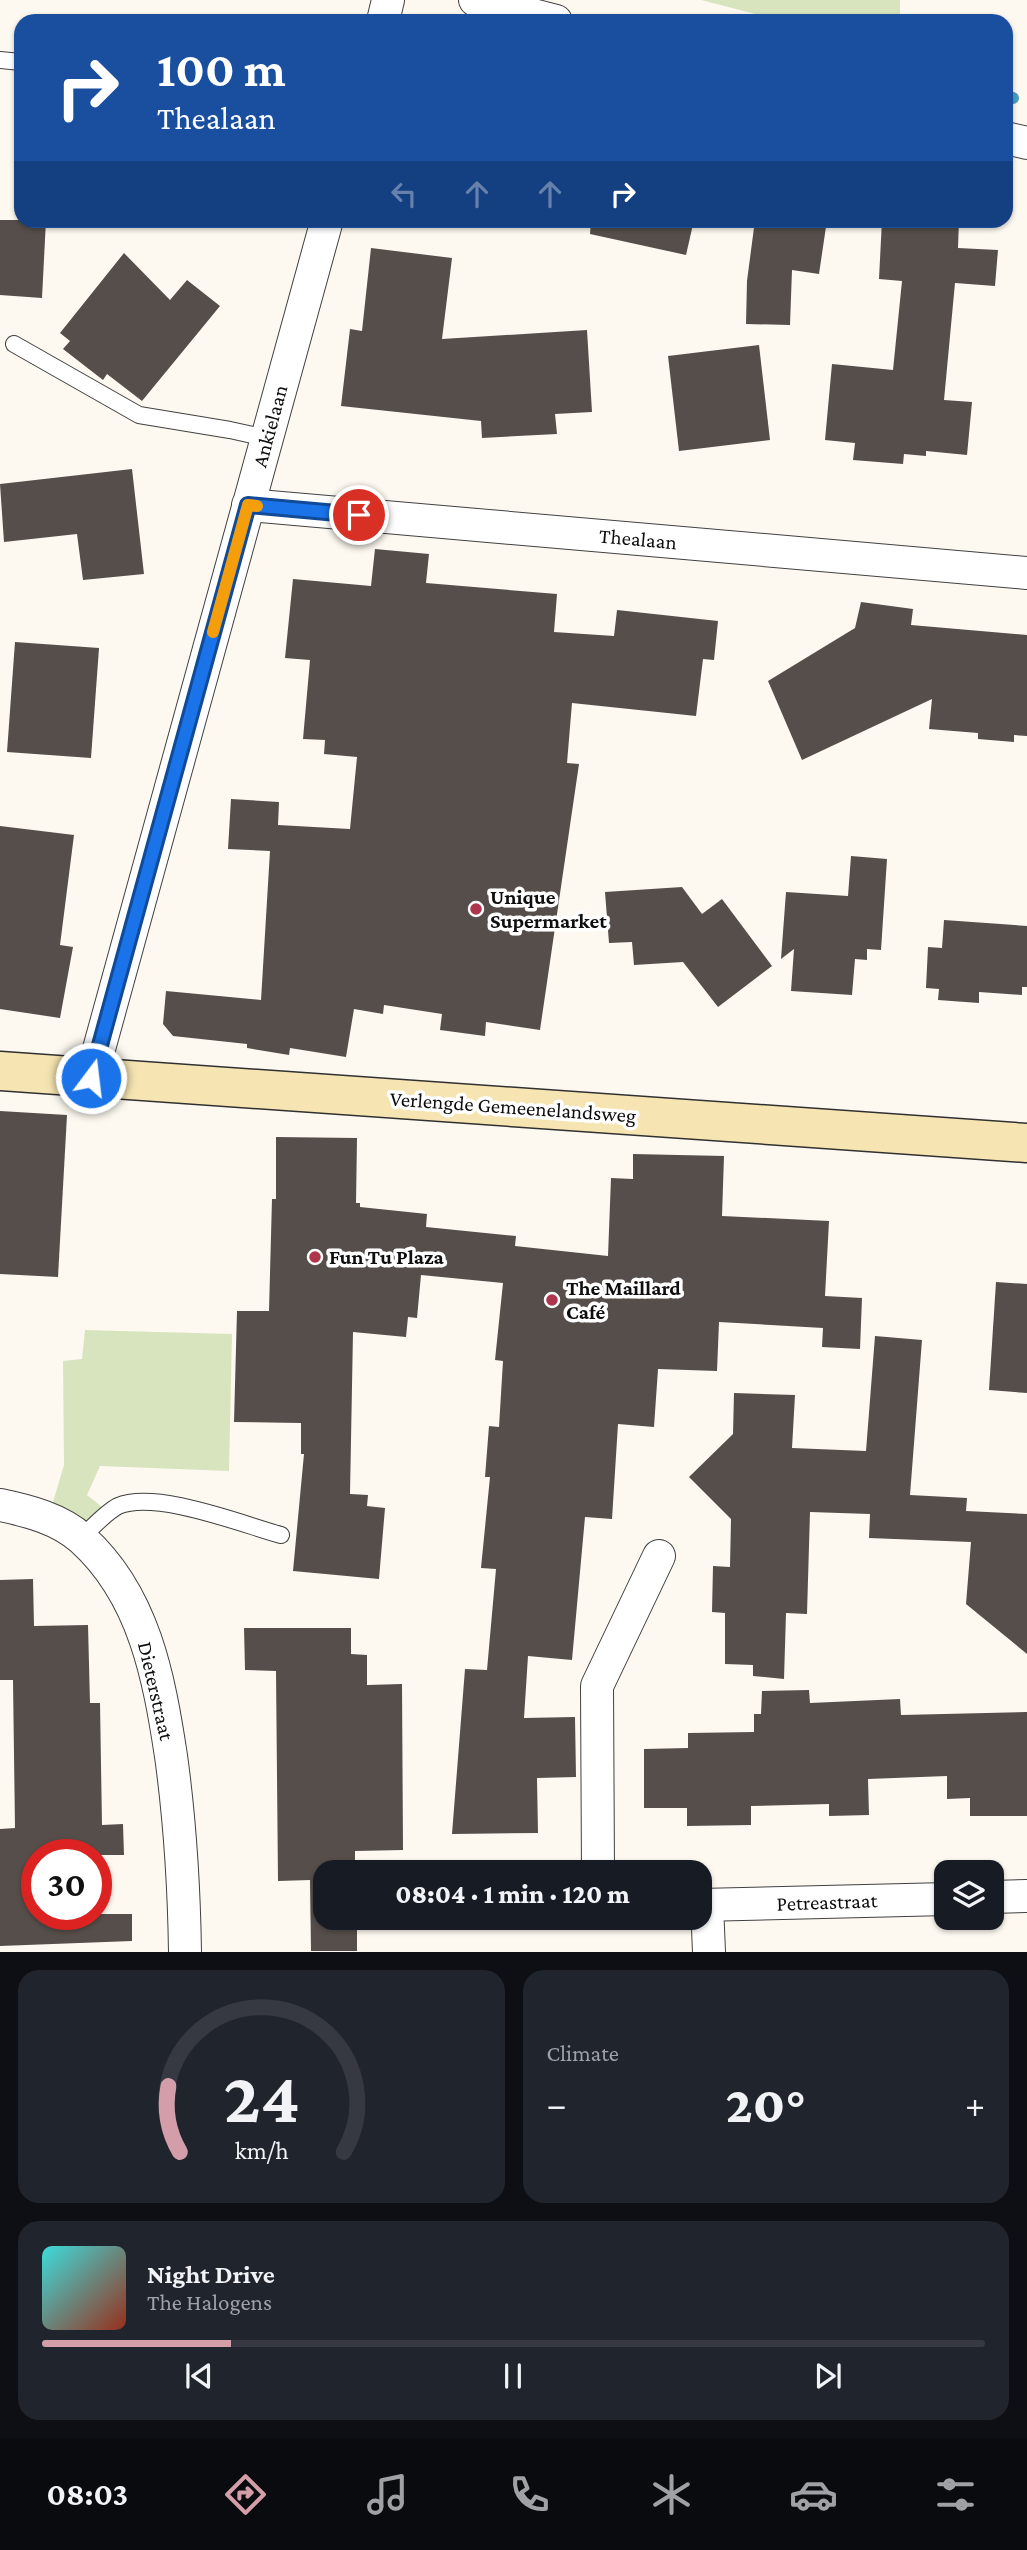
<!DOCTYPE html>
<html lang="en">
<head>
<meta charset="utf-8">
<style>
  body { margin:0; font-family:"Crimson Pro",serif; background:#20242c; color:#f1f3f6; height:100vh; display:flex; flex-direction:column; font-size:26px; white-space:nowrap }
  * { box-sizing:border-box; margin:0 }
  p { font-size:23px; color:#9ea1a6 }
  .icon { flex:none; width:38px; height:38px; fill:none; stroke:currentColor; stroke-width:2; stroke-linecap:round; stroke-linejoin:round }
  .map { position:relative; height:1952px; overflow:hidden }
  .sheet { display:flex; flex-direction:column; gap:18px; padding:18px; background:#0d0f14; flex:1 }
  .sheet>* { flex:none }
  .top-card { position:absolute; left:14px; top:14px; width:999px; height:214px; border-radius:21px; box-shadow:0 2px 5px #0004; background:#1a4fa0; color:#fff; overflow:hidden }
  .tools { position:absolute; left:934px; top:1860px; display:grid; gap:14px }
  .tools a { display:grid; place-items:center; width:70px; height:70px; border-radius:14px; background:#171b24; box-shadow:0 2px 5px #0004; font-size:35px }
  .speed { position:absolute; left:21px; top:1839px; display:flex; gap:14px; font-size:35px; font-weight:700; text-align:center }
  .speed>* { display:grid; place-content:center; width:91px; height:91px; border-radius:50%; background:#171b24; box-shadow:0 2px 5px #0004; line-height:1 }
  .speed .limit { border:10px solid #d22; background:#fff; color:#111 }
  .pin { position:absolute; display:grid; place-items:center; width:60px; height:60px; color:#fff; margin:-30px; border:4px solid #fff; border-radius:50%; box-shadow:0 2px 7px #0007 }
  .me { position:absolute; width:77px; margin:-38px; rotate:15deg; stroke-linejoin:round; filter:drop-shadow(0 0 5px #0008) }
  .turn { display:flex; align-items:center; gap:24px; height:147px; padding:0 28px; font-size:32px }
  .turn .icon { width:91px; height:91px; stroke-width:2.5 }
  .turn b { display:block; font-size:49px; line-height:60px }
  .lanes { display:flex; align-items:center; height:66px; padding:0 28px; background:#0003; justify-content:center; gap:35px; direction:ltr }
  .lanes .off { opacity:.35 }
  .big { font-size:52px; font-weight:800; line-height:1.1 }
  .sheet .tile { flex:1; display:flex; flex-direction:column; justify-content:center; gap:10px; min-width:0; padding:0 24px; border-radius:21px; background:#20242c }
  .sheet .dial { align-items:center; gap:0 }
  .dial svg { height:182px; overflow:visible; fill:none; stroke:#363941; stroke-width:7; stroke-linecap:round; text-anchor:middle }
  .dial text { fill:#f1f3f6; stroke:none }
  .song { display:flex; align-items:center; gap:21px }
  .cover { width:84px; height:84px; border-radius:10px; background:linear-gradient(135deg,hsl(180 70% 55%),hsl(10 70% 35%)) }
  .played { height:7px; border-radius:4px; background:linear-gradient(90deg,#d39eaa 20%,#363941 20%) }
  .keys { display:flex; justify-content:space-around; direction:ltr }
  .heat { display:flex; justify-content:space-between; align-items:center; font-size:38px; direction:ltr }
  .sheet .tiles { flex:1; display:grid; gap:18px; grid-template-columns:1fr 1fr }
  .tile:last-child { grid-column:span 2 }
  .trip { position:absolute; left:313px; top:1860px; width:399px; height:70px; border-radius:21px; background:#171b24; box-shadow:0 2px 5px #0004; font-weight:800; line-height:70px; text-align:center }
  .menu { display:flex; height:112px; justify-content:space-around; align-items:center; background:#090b0e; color:#9ea1a6 }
  .menu .icon { width:49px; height:49px }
  .menu .selected { color:#d39eaa }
  .menu b { font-size:32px; color:#f1f3f6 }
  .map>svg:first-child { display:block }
  .green { fill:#d7e4bd }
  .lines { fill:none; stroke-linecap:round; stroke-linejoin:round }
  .stream { stroke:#49a0be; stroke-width:12 }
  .building { fill:#554e4b }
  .lane-casing { stroke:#414141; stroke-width:18 }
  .street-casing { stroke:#414141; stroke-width:34 }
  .secondary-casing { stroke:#303030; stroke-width:41 }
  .lane { stroke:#fff; stroke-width:16 }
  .street { stroke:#fff; stroke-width:32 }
  .secondary { stroke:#f6e5b2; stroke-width:38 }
  .route-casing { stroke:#114b97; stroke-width:18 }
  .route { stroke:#1a73e8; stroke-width:12 }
  .slow { stroke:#f59e0b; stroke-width:12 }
  .poi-dot { fill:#ae354c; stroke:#fff; stroke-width:2.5 }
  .labels { text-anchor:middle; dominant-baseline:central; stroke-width:7; stroke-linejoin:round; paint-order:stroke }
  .street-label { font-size:21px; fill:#0e0e0e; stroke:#fff }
  .poi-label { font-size:21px; font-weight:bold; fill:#0e0e0e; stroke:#fff; text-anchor:start }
</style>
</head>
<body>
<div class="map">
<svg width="1027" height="1952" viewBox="0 0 1027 1952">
  <rect width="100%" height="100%" fill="#fdf9f0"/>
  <g class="green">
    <path d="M701 0H900V21H782Z"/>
    <path d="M85 1330 232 1334 229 1471 100 1466 87 1495 102 1507 84 1526 51 1509 64 1465 63 1361 82 1359Z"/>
  </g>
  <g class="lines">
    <path class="stream" d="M1006 96 1013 98"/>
  </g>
  <g class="building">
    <path d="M0 220H46L42 298 0 295Z"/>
    <path d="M591 220H694L686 255 590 234Z"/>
    <path d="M755 220H827L819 274 792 270 790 325 746 324 747 281Z"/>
    <path d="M882 220H959L958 248 998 250 995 286 955 283 944 400 972 402 967 455 926 451V456L904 454 903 464 853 460 855 443 825 440 832 364 893 370 902 281 879 279Z"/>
    <path d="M371 248 452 258 442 339 587 330 592 412 555 414 557 434 482 438 481 421 341 406 350 329 362 331Z"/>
    <path d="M124 253 170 300 187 280 220 306 142 401 107 374 103 380 63 349 70 341 60 333Z"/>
    <path d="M759 345 770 440 679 451 668 356Z"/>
    <path d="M132 469 144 574 83 580 77 534 4 542 0 484Z"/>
    <path d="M375 549 429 554 426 583 557 594 554 632 614 636 617 610 718 621 714 660 703 659 696 716 572 703 567 763 579 764 540 1030 486 1022 485 1036 440 1030 442 1014 384 1005 383 1014 354 1009 346 1057 290 1048 289 1055 247 1048V1044L173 1036 163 1024 166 991 261 1000 270 851 228 849 231 799 279 802 278 825 350 829 357 757 324 754 325 740 303 739 310 660 285 658 293 579 371 586Z"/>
    <path d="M861 602 913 609 911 625 1027 635V736L1014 735V742L978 739V733L929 729 932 699 802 760 768 681 855 628Z"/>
    <path d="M15 642 99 648 91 758 7 752Z"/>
    <path d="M0 826 74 835 60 945 73 947 60 1018 0 1009Z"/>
    <path d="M851 856 887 859 881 950 867 949V960L855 959 852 995 791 991 794 949 781 959 786 892 848 896Z"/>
    <path d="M682 887 702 914 722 899 772 966 718 1007 683 962 634 965 632 942 609 943 605 892Z"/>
    <path d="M944 920 1027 926V987H1022V995L979 992V1003L938 1000 939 989 926 988 928 947 942 948Z"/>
    <path d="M0 1111 67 1115 58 1277 0 1274Z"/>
    <path d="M276 1137 357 1138 356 1203H360V1207L427 1214 426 1227 516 1236 515 1246 608 1256 611 1178 633 1179V1154L724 1156 722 1216 829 1221 825 1296 862 1298 860 1349 822 1347 823 1328 719 1322 717 1371 658 1369 654 1427 618 1424 612 1519 585 1517 572 1660 528 1656 524 1718 575 1717 576 1777 537 1778 538 1833 452 1834 465 1669 487 1670 496 1569 481 1568 490 1477H485L489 1426 499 1427 503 1361 495 1360 503 1283 421 1275 417 1318 408 1317 406 1337 353 1332 350 1494 368 1495 367 1506 385 1508 379 1579 293 1571 304 1454H301V1423L234 1422 237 1311H269L272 1199H276Z"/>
    <path d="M996 1282 1027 1284V1393L989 1390Z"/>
    <path d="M875 1336 922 1340 910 1495 967 1498 966 1511 1027 1514V1654L966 1604 971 1542 869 1538 870 1514 810 1512 807 1614 786 1613 784 1679 753 1676V1665L725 1664V1613L712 1612 713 1566 730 1567 731 1519 689 1477 733 1434 734 1393 795 1395 792 1448 866 1451Z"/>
    <path d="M33 1579 34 1626 88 1625 90 1703H100L102 1825 123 1824 124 1855H37V1914H132V1941L0 1946V1829L15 1828 13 1680H0V1580Z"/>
    <path d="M244 1628H351V1654L367 1655V1685L402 1684 403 1850 355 1851V1872H326V1918H357V1951H311L310 1880 278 1881 276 1671 245 1670Z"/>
    <path d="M809 1690 810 1703 900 1699 901 1715 1027 1712V1816H970V1798L947 1799V1776L868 1779 869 1815 829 1816V1804L751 1806V1825L687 1826V1808H644V1749L688 1748V1733L754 1732V1714H761L762 1691Z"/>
  </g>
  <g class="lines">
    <defs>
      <g id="lane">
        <path d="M0 60 21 62"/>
        <path d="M14 344 139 415 230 430 266 438"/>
        <path d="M81 1538C92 1528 105 1513 118 1506 156 1490 241 1524 281 1535"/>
      </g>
      <g id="street">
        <path d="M475 0 556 21"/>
        <path d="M383 21 388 0"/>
        <path d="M1006 138 1027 143"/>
        <path d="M248 505 1027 573"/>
        <path d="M91 1078 327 220"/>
        <path d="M0 1505C29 1511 60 1519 82 1539 144 1595 159 1677 171 1756 180 1821 184 1886 185 1952"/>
        <path d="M598 1872 597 1686 659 1556"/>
        <path d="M992 1897 1027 1896"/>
        <path d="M700 1905 947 1899"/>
        <path d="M707 1905 709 1952"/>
      </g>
      <path id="secondary" d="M0 1071 1027 1143"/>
    </defs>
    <use href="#lane" class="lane-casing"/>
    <use href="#street" class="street-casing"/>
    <use href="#secondary" class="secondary-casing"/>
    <use href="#lane" class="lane"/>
    <use href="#street" class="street"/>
    <use href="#secondary" class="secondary"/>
  </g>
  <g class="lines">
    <defs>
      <path id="route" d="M91 1078 248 505 359 515"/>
    </defs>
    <use href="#route" class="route-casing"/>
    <use href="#route" class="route"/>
    <path class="slow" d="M213 632 248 505 257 506"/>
  </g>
  <g class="poi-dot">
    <circle cx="476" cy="909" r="7"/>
    <circle cx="315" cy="1257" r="7"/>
    <circle cx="552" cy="1300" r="7"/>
  </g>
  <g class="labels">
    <g class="street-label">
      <text transform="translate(270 426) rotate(-75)">Ankielaan</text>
      <text transform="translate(638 539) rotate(5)">Thealaan</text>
      <text transform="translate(513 1107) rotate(4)">Verlengde Gemeenelandsweg</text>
      <text transform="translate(156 1691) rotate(77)">Dieterstraat</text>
      <text transform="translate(827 1902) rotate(-2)">Petreastraat</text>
    </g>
    <g class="poi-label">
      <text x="490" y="897">Unique<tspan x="490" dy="24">Supermarket</tspan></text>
      <text x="329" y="1257">Fun Tu Plaza</text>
      <text x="566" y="1288">The Maillard<tspan x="566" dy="24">Café</tspan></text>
    </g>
  </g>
</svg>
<div class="tools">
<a><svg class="icon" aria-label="layers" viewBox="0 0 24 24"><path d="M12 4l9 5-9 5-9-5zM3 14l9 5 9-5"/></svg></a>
</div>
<div class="speed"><div class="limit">30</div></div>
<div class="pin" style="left:359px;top:515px;background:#d93025"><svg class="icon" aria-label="arrive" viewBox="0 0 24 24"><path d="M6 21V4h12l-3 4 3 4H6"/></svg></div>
<svg class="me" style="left:91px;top:1078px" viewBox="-20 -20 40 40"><circle r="17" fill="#1a73e8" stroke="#fff" stroke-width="3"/><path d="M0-11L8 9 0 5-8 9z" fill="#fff"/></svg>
<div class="trip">08:04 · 1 min · 120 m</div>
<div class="top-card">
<div class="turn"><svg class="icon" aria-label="right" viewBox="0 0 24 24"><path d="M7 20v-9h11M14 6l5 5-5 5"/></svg><div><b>100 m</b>Thealaan</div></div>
<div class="lanes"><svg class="icon off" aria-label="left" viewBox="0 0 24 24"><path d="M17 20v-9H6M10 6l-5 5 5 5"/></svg><svg class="icon off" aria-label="ahead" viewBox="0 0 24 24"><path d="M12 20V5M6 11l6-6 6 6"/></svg><svg class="icon off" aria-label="ahead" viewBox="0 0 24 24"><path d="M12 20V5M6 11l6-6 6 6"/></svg><svg class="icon" aria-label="right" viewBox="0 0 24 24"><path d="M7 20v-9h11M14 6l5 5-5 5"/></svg></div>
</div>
</div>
<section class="sheet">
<div class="tiles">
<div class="tile dial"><svg viewBox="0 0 100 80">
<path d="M14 69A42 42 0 1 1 86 69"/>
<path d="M14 69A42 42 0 0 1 9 40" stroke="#d39eaa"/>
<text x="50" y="56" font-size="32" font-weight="700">24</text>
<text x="50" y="72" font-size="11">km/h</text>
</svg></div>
<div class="tile"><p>Climate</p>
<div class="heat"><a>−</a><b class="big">20°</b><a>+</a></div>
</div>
<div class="tile">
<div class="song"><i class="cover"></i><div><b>Night Drive</b><p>The Halogens</p></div></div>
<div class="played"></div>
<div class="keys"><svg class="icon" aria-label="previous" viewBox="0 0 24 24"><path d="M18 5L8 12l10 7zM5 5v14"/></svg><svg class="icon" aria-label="pause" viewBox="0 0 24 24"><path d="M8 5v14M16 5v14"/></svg><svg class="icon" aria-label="next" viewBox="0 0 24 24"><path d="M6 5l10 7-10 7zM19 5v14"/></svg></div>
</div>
</div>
</section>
<nav class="menu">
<b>08:03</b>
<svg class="icon selected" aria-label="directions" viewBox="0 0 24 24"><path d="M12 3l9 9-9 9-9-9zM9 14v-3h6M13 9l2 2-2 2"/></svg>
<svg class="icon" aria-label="music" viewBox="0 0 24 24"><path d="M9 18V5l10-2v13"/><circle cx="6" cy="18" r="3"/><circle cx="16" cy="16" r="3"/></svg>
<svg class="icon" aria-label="phone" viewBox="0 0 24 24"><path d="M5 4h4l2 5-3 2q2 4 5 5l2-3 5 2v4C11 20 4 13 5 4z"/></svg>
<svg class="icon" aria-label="climate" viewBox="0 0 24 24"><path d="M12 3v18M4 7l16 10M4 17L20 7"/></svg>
<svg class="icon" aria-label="car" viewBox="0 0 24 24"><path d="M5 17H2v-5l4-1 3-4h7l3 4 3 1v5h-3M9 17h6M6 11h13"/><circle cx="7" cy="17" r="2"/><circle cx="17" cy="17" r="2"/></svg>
<svg class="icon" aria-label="filters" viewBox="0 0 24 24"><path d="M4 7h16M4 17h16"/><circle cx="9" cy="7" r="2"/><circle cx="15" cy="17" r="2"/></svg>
</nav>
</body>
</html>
